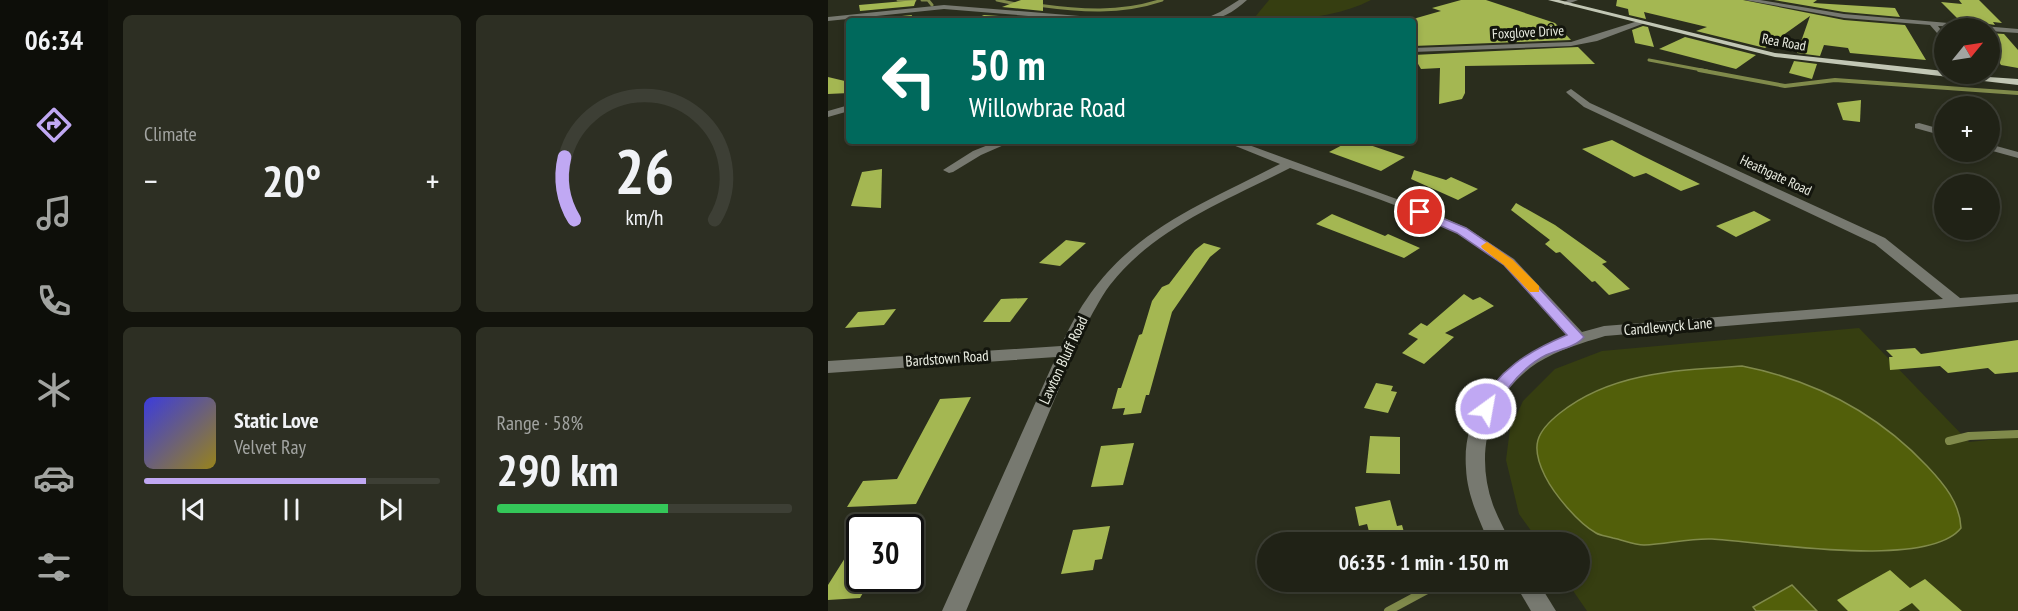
<!DOCTYPE html>
<html lang="en">
<head>
<meta charset="utf-8">
<style>
  body { margin:0; font-family:"PT Sans Narrow",sans-serif; background:#2d2f23; color:#f1f3f6; height:100vh; display:flex; flex-direction:column; font-size:22px; white-space:nowrap }
  * { box-sizing:border-box; margin:0 }
  p { font-size:20px; color:#a2a4a1 }
  .icon { flex:none; width:33px; height:33px; fill:none; stroke:currentColor; stroke-width:2; stroke-linecap:round; stroke-linejoin:round }
  .map { position:relative; flex:1; overflow:hidden }
  .sheet { display:flex; flex-direction:column; gap:15px; padding:15px; background:#12130c; width:720px }
  .sheet>* { flex:none }
  .hud { position:absolute; left:18px; top:18px; width:570px; height:126px; border-radius:6px; box-shadow:0 3px 9px #0003,0 0 0 2px #3d3f35; background:#00695c; color:#fff; overflow:hidden }
  .needle { width:39px; rotate:60deg }
  .buttons { position:absolute; left:1106px; top:18px; display:grid; gap:12px }
  .buttons a { display:grid; place-items:center; width:66px; height:66px; border-radius:50%; background:#202216; box-shadow:0 3px 9px #0003,0 0 0 2px #3d3f35; font-size:30px }
  .speed { position:absolute; left:18px; top:514px; display:flex; gap:12px; font-size:30px; font-weight:700; text-align:center }
  .speed>* { display:grid; place-content:center; width:78px; height:78px; border-radius:50%; background:#202216; box-shadow:0 3px 9px #0003,0 0 0 2px #3d3f35; line-height:1 }
  .speed .limit { border:3px solid #111; border-radius:9px; background:#fff; color:#111 }
  .pin { position:absolute; display:grid; place-items:center; width:51px; height:51px; color:#fff; margin:-26px; border:3px solid #fff; border-radius:50%; box-shadow:0 2px 6px #0007 }
  .me { position:absolute; width:66px; margin:-33px; rotate:32deg; stroke-linejoin:round; filter:drop-shadow(0 0 4px #0008) }
  .turn { display:flex; align-items:center; gap:21px; height:126px; padding:0 24px; font-size:27px }
  .turn .icon { width:78px; height:78px; stroke-width:2.5 }
  .turn b { display:block; font-size:42px; line-height:51px }
  .big { font-size:45px; font-weight:800; line-height:1.1 }
  .sheet .widget { flex:1; display:flex; flex-direction:column; justify-content:center; gap:9px; min-width:0; padding:0 21px; border-radius:9px; background:#2d2f23 }
  .sheet .dial { align-items:center; gap:0 }
  .dial svg { height:156px; overflow:visible; fill:none; stroke:#3d3f35; stroke-width:7; stroke-linecap:round; text-anchor:middle }
  .dial text { fill:#f1f3f6; stroke:none }
  .song { display:flex; align-items:center; gap:18px }
  .cover { width:72px; height:72px; border-radius:9px; background:linear-gradient(135deg,hsl(240 70% 55%),hsl(50 70% 35%)) }
  .played { height:6px; border-radius:3px; background:linear-gradient(90deg,#c0a8f3 75%,#3d3f35 75%) }
  .keys { display:flex; justify-content:space-around; direction:ltr }
  .heat { display:flex; justify-content:space-between; align-items:center; font-size:33px; direction:ltr }
  .charge { height:9px; border-radius:4px; background:linear-gradient(90deg,#34c759 58%,#3d3f35 0) }
  .sheet .tiles { flex:1; display:grid; gap:15px; grid-template-columns:repeat(2,1fr) }
  .trip { position:absolute; left:429px; top:532px; width:333px; height:60px; border-radius:30px; background:#202216; box-shadow:0 3px 9px #0003,0 0 0 2px #3d3f35; font-weight:800; line-height:60px; text-align:center }
  main { display:flex; flex:1; min-height:0 }
  .tabs { display:flex; flex-direction:column; width:108px; justify-content:space-around; align-items:center; background:#0d0e09; color:#a2a4a1 }
  .tabs .icon { width:42px; height:42px }
  .tabs .on { color:#c0a8f3 }
  .tabs b { font-size:27px; color:#f1f3f6 }
  .map>svg:first-child { display:block }
  .green { fill:#363e11 }
  .water { fill:#525f0a; stroke:#808a4b; stroke-width:1.5 }
  .lines { fill:none; stroke-linecap:round; stroke-linejoin:round }
  .stream-far2 { stroke:#808a4b; stroke-width:3 }
  .stream-far1 { stroke:#808a4b; stroke-width:4 }
  .stream { stroke:#808a4b; stroke-width:8 }
  .building { fill:#a4b752 }
  .minor { fill:#777970; fill-rule:evenodd }
  .major { fill:#c2c7b5; fill-rule:evenodd }
  .route { fill:#c0a8f3; stroke:#7d6d9e; stroke-width:1.5 }
  .slow { fill:#f59e0b }
  .labels { text-anchor:middle; dominant-baseline:central; stroke-width:6; stroke-linejoin:round; paint-order:stroke }
  .far-street-label { font-size:14px; fill:#eaede2; stroke:#13150d }
  .street-label { font-size:15px; fill:#eaede2; stroke:#13150d }
</style>
</head>
<body>
<main>
<nav class="tabs">
<b>06:34</b>
<svg class="icon on" aria-label="directions" viewBox="0 0 24 24"><path d="M12 3l9 9-9 9-9-9zM9 14v-3h6M13 9l2 2-2 2"/></svg>
<svg class="icon" aria-label="music" viewBox="0 0 24 24"><path d="M9 18V5l10-2v13"/><circle cx="6" cy="18" r="3"/><circle cx="16" cy="16" r="3"/></svg>
<svg class="icon" aria-label="phone" viewBox="0 0 24 24"><path d="M5 4h4l2 5-3 2q2 4 5 5l2-3 5 2v4C11 20 4 13 5 4z"/></svg>
<svg class="icon" aria-label="climate" viewBox="0 0 24 24"><path d="M12 3v18M4 7l16 10M4 17L20 7"/></svg>
<svg class="icon" aria-label="car" viewBox="0 0 24 24"><path d="M5 17H2v-5l4-1 3-4h7l3 4 3 1v5h-3M9 17h6M6 11h13"/><circle cx="7" cy="17" r="2"/><circle cx="17" cy="17" r="2"/></svg>
<svg class="icon" aria-label="filters" viewBox="0 0 24 24"><path d="M4 7h16M4 17h16"/><circle cx="9" cy="7" r="2"/><circle cx="15" cy="17" r="2"/></svg>
</nav>
<section class="sheet">
<div class="tiles">
<div class="widget"><p>Climate</p>
<div class="heat"><a>−</a><b class="big">20°</b><a>+</a></div>
</div>
<div class="widget dial"><svg viewBox="0 0 100 80">
<path d="M14 69A42 42 0 1 1 86 69"/>
<path d="M14 69A42 42 0 0 1 9 37" stroke="#c0a8f3"/>
<text x="50" y="56" font-size="32" font-weight="700">26</text>
<text x="50" y="72" font-size="11">km/h</text>
</svg></div>
<div class="widget">
<div class="song"><i class="cover"></i><div><b>Static Love</b><p>Velvet Ray</p></div></div>
<div class="played"></div>
<div class="keys"><svg class="icon" aria-label="previous" viewBox="0 0 24 24"><path d="M18 5L8 12l10 7zM5 5v14"/></svg><svg class="icon" aria-label="pause" viewBox="0 0 24 24"><path d="M8 5v14M16 5v14"/></svg><svg class="icon" aria-label="next" viewBox="0 0 24 24"><path d="M6 5l10 7-10 7zM19 5v14"/></svg></div>
</div>
<div class="widget"><p>Range · 58%</p><b class="big">290 km</b><div class="charge"></div></div>
</div>
</section>
<div class="map">
<svg width="1190" height="611" viewBox="0 0 1190 611">
  <rect width="100%" height="100%" fill="#2a2d1d"/>
  <g class="green">
    <path d="M441 0H543C508 18 465 21 427 17Z"/>
    <path d="M1031 328 1141 442 1190 437V611H759L739 582H752V543H712L691 514 678 460 682 429 695 401 727 369 774 351Z"/>
  </g>
  <g class="water">
    <path d="M914 366C985 380 1049 413 1099 466 1116 484 1132 503 1133 528 1100 570 936 542 884 539 862 538 839 544 816 545 806 545 795 540 785 538 780 536 773 536 768 533 750 523 726 494 717 476 702 446 708 432 732 413 783 372 851 370 914 366Z"/>
    <path d="M964 585 989 611H928L925 607Z"/>
  </g>
  <g class="lines">
    <g class="stream-far2">
      <path d="M70 0H87"/>
      <path d="M94 0H100L104 5"/>
      <path d="M169 0 188 4"/>
      <path d="M209 5C253 11 292 14 334 0"/>
      <path d="M821 60 879 71"/>
    </g>
    <path class="stream-far1" d="M871 70 957 86 1007 80 1190 93"/>
    <g class="stream">
      <path d="M1121 441 1141 436 1190 434"/>
      <path d="M560 611 614 582"/>
    </g>
  </g>
  <g class="building">
    <path d="M88 0 86 6 32 11 31 5Z"/>
    <path d="M193 0H215V11L174 7Z"/>
    <path d="M633 0H658L727 23 743 40 585 46V19L613 11 604 8Z"/>
    <path d="M789 0H915L1016 20 1077 25 1098 60 1022 53 1020 48 996 45 992 56 969 53 982 16 937 48 868 31 879 27 816 12 818 19 801 15 800 9 788 6Z"/>
    <path d="M946 0H989L985 3 1067 8 1072 17 1016 12Z"/>
    <path d="M1131 0H1151L1174 23 1165 22 1167 25 1130 19 1113 2 1134 4Z"/>
    <path d="M84 15 82 21 33 20Z"/>
    <path d="M156 15 215 19V21H142Z"/>
    <path d="M815 26 820 27 826 47 807 43 804 30Z"/>
    <path d="M1161 33 1176 34 1190 50V68L1173 65 1161 45Z"/>
    <path d="M857 37 928 55 908 69 831 49Z"/>
    <path d="M750 47 767 64 637 66V93L634 99 611 104 612 68 593 69 585 55Z"/>
    <path d="M966 61 989 64 984 79 961 73Z"/>
    <path d="M0 77 21 82V93L0 94Z"/>
    <path d="M1033 100 1032 122 1015 120 1009 103Z"/>
    <path d="M784 140 815 156 872 184 853 191 818 173 806 177 754 149Z"/>
    <path d="M522 141H530L577 157 553 171 501 152Z"/>
    <path d="M54 169 53 208 23 206 34 172Z"/>
    <path d="M586 170 618 180 623 177 650 189 630 200 583 179Z"/>
    <path d="M688 203 727 225 779 262 774 264 802 289 781 295 767 281 764 282 732 252 728 253 717 244 722 240 683 210Z"/>
    <path d="M926 211 943 220 908 237 888 226Z"/>
    <path d="M504 214 557 236 560 234 592 248 576 258 488 224Z"/>
    <path d="M238 240 258 243 232 266 211 263Z"/>
    <path d="M376 243 393 248 382 257 344 312 321 395H318L313 413 295 415 297 408 284 409 290 388H293L311 335 314 334 324 301 334 287 341 284 367 250Z"/>
    <path d="M636 294 645 300 652 297 666 306 617 333 626 337 596 364 574 353 590 339 580 334 593 323 599 326Z"/>
    <path d="M200 298 182 322H155L173 299Z"/>
    <path d="M68 309 56 325 17 328 30 312Z"/>
    <path d="M1190 340V372L1167 374 1160 368 1120 373 1112 366 1062 370 1061 357H1065L1058 350 1087 348 1093 354Z"/>
    <path d="M548 383 565 386 563 391 569 392 560 413 536 408Z"/>
    <path d="M143 397 88 504 19 507 35 481 69 479 112 399Z"/>
    <path d="M542 436 572 437V474L538 473Z"/>
    <path d="M306 443 295 485 263 487 273 446Z"/>
    <path d="M562 500 569 526 574 525 579 543H544L539 524 531 526 527 507Z"/>
    <path d="M282 526 274 559 267 560 265 570 233 574 245 530Z"/>
    <path d="M32 534V579H43L32 598 0 600V585Z"/>
    <path d="M1062 570 1082 588 1097 579 1134 611H1092L1084 603 1071 611H1020L1009 600Z"/>
  </g>
  <g class="lines">
    <g class="minor">
      <path d="M411 0H419C406 12 391 21 372 21L392 12Z"/>
      <path d="M740 0H750L737 5 734 3Z"/>
      <path d="M917 0H932L1016 14 1190 29V33L1161 31V28L1110 26 1116 34V41L1102 25 1016 18Z"/>
      <path d="M116 5 288 19 292 21H261L116 9 0 21V17Z"/>
      <path d="M810 21 817 23 769 41 743 46 585 52V48L743 42Z"/>
      <path d="M743 89 762 103 1057 238 1132 298 1190 294V302L777 336C754 343 730 350 709 363 661 395 646 452 665 505 670 518 677 531 683 543H661C651 519 639 495 638 468 633 405 682 354 740 337 720 315 697 282 675 264 615 215 533 194 462 168 399 200 326 228 282 285 272 298 264 315 256 329L138 611H114L228 357 0 373V361L233 346C280 239 355 214 452 164L395 141H410L596 209 639 228 686 259 754 332 776 326 1115 299 1047 244 756 107 740 94 738 92Z"/>
      <path d="M21 105V111L0 117V111Z"/>
      <path d="M1091 123 1116 130V136L1087 128V124Z"/>
      <path d="M170 141H185L153 155 125 172 121 173 115 170 145 151Z"/>
      <path d="M1161 144 1190 152V158L1161 150Z"/>
      <path d="M686 582H710L728 611H703Z"/>
    </g>
    <path class="major" d="M720 0H731L947 53 1116 71V74L1190 79V85L947 57Z"/>
  </g>
  <path class="route" d="M592 209 638 228 685 260 756 337C748 347 729 350 718 355 694 367 677 390 664 413L658 415 650 409C669 370 701 351 739 335L676 265 629 233 588 215V210Z"/>
  <path class="slow" d="M659 242 685 260 711 286V292H702L676 265 654 248 653 246Z"/>
  <g class="labels">
    <g class="far-street-label">
      <text transform="translate(700 32) rotate(-3)">Foxglove Drive</text>
      <text transform="translate(956 42) rotate(10)">Rea Road</text>
      <text transform="translate(948 175) rotate(25)">Heathgate Road</text>
    </g>
    <g class="street-label">
      <text transform="translate(840 326) rotate(-5)">Candlewyck Lane</text>
      <text transform="translate(119 358) rotate(-4)">Bardstown Road</text>
      <text transform="translate(235 360) rotate(-65)">Lawton Bluff Road</text>
    </g>
  </g>
</svg>
<div class="buttons">
<a><svg class="needle" viewBox="-14 -14 28 28"><path d="M0-13l5 13h-10z" fill="#e53935"/><path d="M0 13l5-13h-10z" fill="#a2a4a1"/></svg></a>
<a>+</a>
<a>−</a>
</div>
<div class="speed"><div class="limit">30</div></div>
<div class="pin" style="left:592px;top:212px;background:#d93025"><svg class="icon" aria-label="arrive" viewBox="0 0 24 24"><path d="M6 21V4h12l-3 4 3 4H6"/></svg></div>
<svg class="me" style="left:658px;top:409px" viewBox="-20 -20 40 40"><circle r="17" fill="#c0a8f3" stroke="#fff" stroke-width="3"/><path d="M0-11L8 9 0 5-8 9z" fill="#fff"/></svg>
<div class="trip">06:35 · 1 min · 150 m</div>
<div class="hud">
<div class="turn"><svg class="icon" aria-label="left" viewBox="0 0 24 24"><path d="M17 20v-9H6M10 6l-5 5 5 5"/></svg><div><b>50 m</b>Willowbrae Road</div></div>
</div>
</div>
</main>
</body>
</html>
